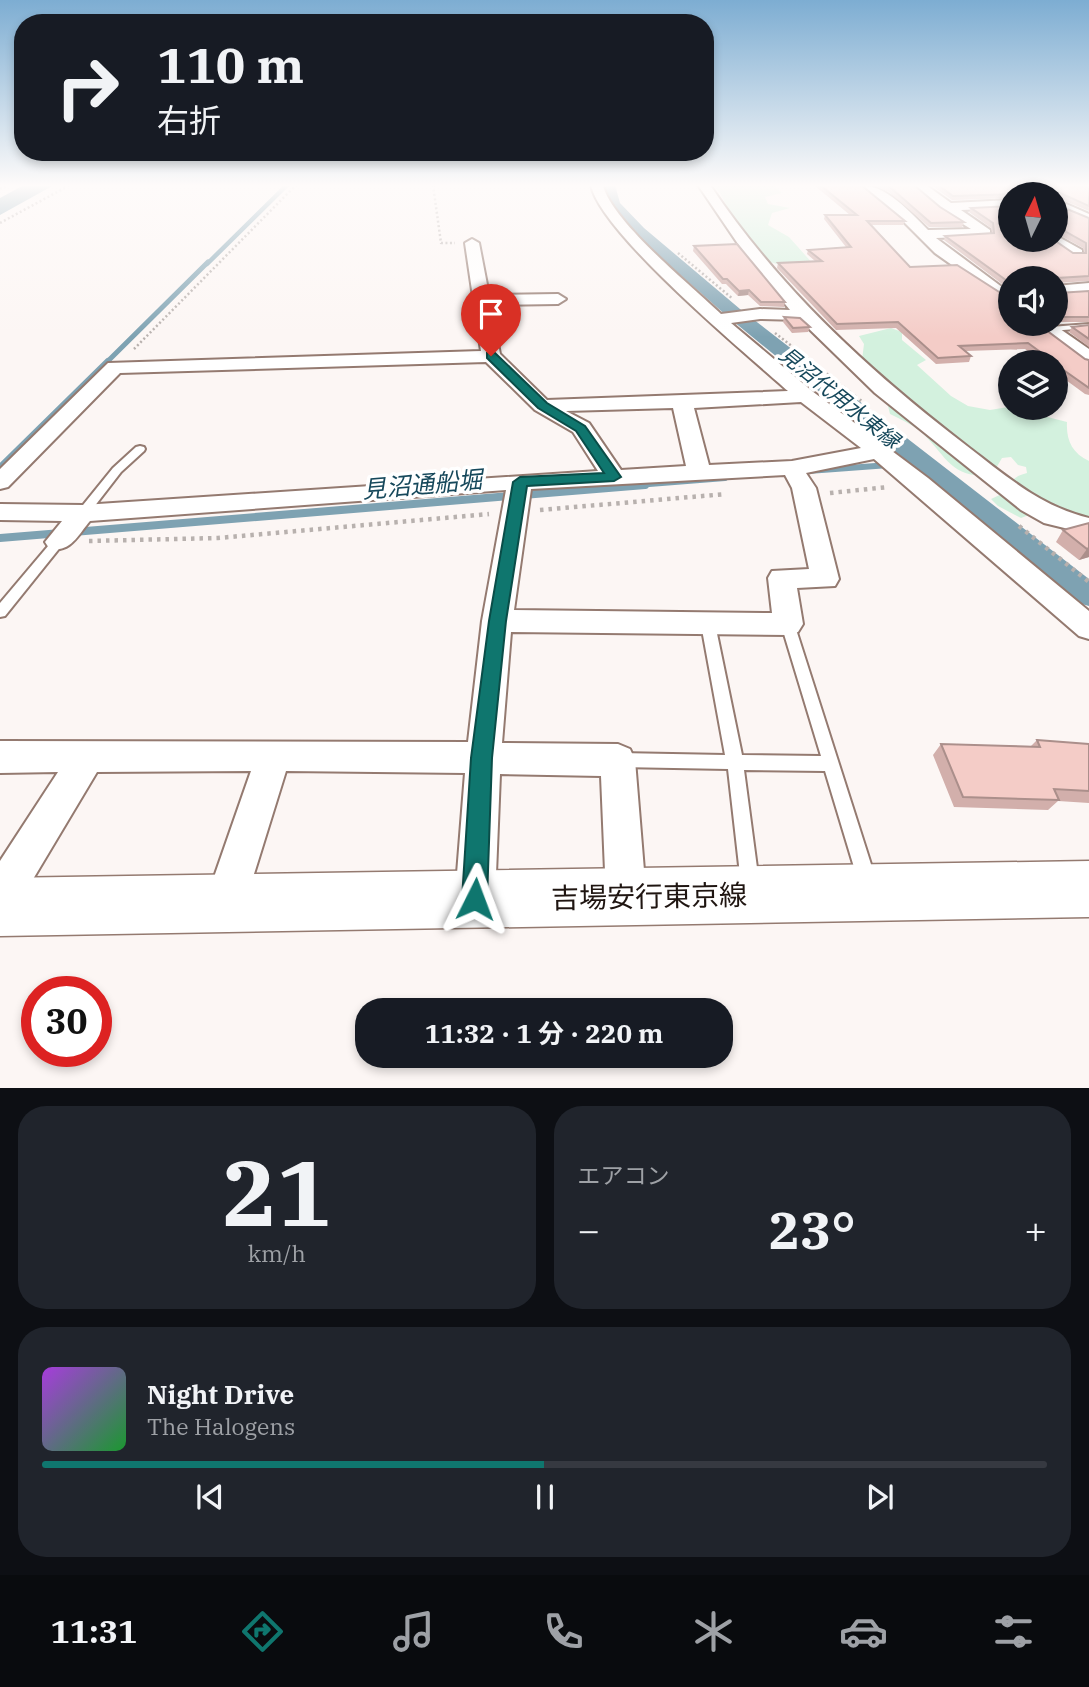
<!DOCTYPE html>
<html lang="ja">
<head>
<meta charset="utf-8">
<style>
  body { margin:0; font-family:"IBM Plex Serif","Noto Sans JP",serif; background:#20242c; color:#f1f3f6; height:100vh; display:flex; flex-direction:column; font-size:26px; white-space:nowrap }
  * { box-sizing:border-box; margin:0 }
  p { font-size:23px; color:#9ea1a6 }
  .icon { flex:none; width:38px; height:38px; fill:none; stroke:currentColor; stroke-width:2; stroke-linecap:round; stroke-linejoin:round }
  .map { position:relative; height:1088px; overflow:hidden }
  .details { display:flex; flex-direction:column; gap:18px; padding:18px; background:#0d0f14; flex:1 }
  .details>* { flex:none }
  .hud { position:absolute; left:14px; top:14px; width:700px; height:147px; border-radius:28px; box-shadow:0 4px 10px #0003; background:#171b24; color:#f1f3f6; overflow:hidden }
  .needle { width:46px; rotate:5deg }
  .tools { position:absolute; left:998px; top:182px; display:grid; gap:14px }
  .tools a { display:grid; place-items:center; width:70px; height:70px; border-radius:50%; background:#171b24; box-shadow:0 4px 10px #0003; font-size:35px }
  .speed { position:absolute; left:21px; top:976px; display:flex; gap:14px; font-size:35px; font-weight:700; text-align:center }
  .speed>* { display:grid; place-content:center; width:91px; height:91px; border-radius:50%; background:#171b24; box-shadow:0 4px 10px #0003; line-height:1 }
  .speed .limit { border:10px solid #d22; background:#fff; color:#111 }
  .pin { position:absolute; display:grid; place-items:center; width:60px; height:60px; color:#fff; margin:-72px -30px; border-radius:50% 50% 50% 0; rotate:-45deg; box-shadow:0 0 7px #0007 }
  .pin .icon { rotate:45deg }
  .me { position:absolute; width:77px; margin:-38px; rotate:3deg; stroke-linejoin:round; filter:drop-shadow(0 0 5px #0008) }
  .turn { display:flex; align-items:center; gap:24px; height:147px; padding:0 28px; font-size:32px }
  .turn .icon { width:91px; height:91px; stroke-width:2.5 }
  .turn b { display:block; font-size:49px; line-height:60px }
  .big { font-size:52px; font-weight:700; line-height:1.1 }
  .details .card { flex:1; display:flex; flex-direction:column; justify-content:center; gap:10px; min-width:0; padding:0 24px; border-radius:28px; background:#20242c }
  .details .dial { align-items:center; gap:0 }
  .dial b { font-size:91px; line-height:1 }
  .song { display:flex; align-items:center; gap:21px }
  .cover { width:84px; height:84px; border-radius:10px; background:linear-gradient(135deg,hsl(280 70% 55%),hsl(130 70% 35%)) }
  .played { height:7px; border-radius:4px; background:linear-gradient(90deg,#0f766e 50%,#363941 50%) }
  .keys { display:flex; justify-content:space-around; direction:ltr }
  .heat { display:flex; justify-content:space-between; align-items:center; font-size:38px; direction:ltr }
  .details .tiles { flex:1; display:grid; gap:18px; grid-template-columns:1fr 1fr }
  .card:last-child { grid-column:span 2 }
  .trip { position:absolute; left:355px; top:998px; width:378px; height:70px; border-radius:28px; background:#171b24; box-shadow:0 4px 10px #0003; font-weight:700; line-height:70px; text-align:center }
  .dock { display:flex; height:112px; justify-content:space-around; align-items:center; background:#090b0e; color:#9ea1a6 }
  .dock .icon { width:49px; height:49px }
  .dock .on { color:#0f766e }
  .dock b { font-size:32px; color:#f1f3f6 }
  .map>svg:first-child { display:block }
  .green { fill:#d3f1de }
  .water { fill:#7ea2b2 }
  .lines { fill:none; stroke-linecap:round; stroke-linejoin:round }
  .stream-far3 { stroke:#7ea2b2; stroke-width:4.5 }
  .stream-far2 { stroke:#7ea2b2; stroke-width:5 }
  .stream-far1 { stroke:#7ea2b2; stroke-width:6 }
  .stream { stroke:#7ea2b2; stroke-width:8 }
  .canal { fill:#7ea2b2; fill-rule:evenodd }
  .lane-casing { stroke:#947a70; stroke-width:4 }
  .street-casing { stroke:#947a70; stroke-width:4 }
  .secondary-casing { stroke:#947a70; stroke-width:3 }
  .path-far2 { stroke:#b8b1ae; stroke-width:2.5; stroke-dasharray:2 2.5; stroke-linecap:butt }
  .path-far1 { stroke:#b8b1ae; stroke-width:3.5; stroke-dasharray:2.5 4.5; stroke-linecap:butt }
  .path { stroke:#b8b1ae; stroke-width:4.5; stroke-dasharray:3.5 5; stroke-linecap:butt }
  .lane { fill:#fff; fill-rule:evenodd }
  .street { fill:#fff; fill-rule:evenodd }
  .secondary { fill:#fff; fill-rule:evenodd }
  .wall { fill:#d2afab }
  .shaded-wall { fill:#ab8f8b }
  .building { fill:#f4ccc7; stroke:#ab8f8b; stroke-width:2 }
  .route { fill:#0f766e; stroke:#0a4d48; stroke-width:2 }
  .labels { text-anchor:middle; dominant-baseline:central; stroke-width:7; stroke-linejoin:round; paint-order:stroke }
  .far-water-label { font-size:21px; font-style:italic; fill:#16485b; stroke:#fff }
  .water-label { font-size:24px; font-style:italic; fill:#16485b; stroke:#fff }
  .near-street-label { font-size:28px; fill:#1f1511; stroke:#fff }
</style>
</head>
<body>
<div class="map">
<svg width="1089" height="1089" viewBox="0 0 1089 1089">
  <rect width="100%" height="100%" fill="#fcf6f4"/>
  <g class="green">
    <path d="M713 185H774L782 193 765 197 768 204 790 208 772 213 768 225 789 237 814 265C771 270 757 261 734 223 727 210 724 195 713 185Z"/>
    <path d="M891 328 902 332V340L926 360 917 365 951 396 968 406 990 410 1008 407 1067 422C1066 440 1072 453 1089 461V520L1034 513 1021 518 998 506 991 499 1006 492C1011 481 1014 476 1027 473L1026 467 1018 465 1011 457 1002 458 992 475C950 480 946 454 920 431 911 424 900 419 890 414L885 394 862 360 864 344 859 336Z"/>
  </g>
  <path class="water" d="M24 185H54L0 215V198Z"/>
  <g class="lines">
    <path class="stream-far3" d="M207 264 287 185"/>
    <path class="stream-far2" d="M107 362 208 262"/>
    <g class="stream-far1">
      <path d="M907 463 924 462"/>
      <path d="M0 467 108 361"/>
      <path d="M808 471 889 465"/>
      <path d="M624 486 725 478"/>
    </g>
    <path class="stream" d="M0 538 645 485"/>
    <path class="canal" d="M603 185H615L620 203 644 228 740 309 1089 579V606L1078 603 728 317 634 234 607 204Z"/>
    <defs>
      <g id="lane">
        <path d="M1089 324V328L1050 331 1046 329 1050 327Z"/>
        <path d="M140 446 144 447 145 449 144 451 121 472 87 516H79L77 513 79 510 113 468 136 447Z"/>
        <path d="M58 538 64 542 62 545 5 616 0 617V603L54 539Z"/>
        <path d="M708 619 713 620 715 624 742 755 821 756 781 624 783 620 788 619 793 620 876 880 874 887 867 889 860 887 825 771 744 770 759 883 757 890 750 892 743 890 741 883 728 769 619 767 613 765 611 760 613 755 619 753 725 755 701 624 703 620Z"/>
      </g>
      <g id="street">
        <path d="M591 185H603C611 221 692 286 721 314L760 309 790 310 751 263 698 185H710C780 289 868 370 967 446 1006 476 1040 506 1089 518V534L1044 523 1021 510 875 393 800 320 760 319 731 323 812 391 928 478 1089 611V639L1079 636 874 459 806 473 816 488 839 579 835 586 797 588 803 624 798 632 788 635 511 632 502 743 618 744 630 749 635 760 646 895 640 909 626 915 612 909 606 895 601 776 500 774 495 899 489 913 475 919 461 913 455 899 465 773 286 771 245 903 239 917 225 923 211 917 205 903 251 771 97 772 14 911 0 917V861L58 772 0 773V741L468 742 482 621 506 490 90 521C78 535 70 554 49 548L45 542 62 521 0 520V504L83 505 598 471 573 432 535 410 486 362 120 373 8 487 0 489V469L108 363 481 351 465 243 472 239 479 243 489 295 558 294 566 299 558 304 491 305 500 354 547 400 788 391C746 354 600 232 591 185ZM801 402 861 448 792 461 709 465 694 408ZM673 408 686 466 621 470 589 423 566 411ZM785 475 792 488 809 569 772 571 768 578 772 613 514 610 531 489Z"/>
        <path d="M859 185C887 185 909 211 928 230L971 229 940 210 912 185H926L951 203 1010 200V208L961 210 990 230V236L936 238 1010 293V306L935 253 893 211Z"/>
        <path d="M1015 185H1030L1045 194H1030Z"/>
        <path d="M1055 199 1089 214V223L1055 208Z"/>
        <path d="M1055 235 1082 250V256H1072L1050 242 1048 240H1055Z"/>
        <path d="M1089 283V293L1055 296V286Z"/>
        <path d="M1033 324H1053L1089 349V364L1082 362Z"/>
      </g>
      <path id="secondary" d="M1089 861V917L0 936V878Z"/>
    </defs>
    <use href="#lane" class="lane-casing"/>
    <use href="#street" class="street-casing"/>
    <use href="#secondary" class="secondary-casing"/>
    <g class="path-far2">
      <path d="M433 185 441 243H455"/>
      <path d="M0 189 8 185"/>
      <path d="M0 223 70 185"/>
      <path d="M678 253 733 299"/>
      <path d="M775 333 812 362"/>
      <path d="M134 349 296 185"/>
    </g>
    <path class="path-far1" d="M810 361 861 401"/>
    <g class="path">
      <path d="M830 493 888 487"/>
      <path d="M540 510 726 494"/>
      <path d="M1019 526 1089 582"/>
      <path d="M89 541 218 538 489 514"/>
    </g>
    <use href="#lane" class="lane"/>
    <use href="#street" class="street"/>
    <use href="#secondary" class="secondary"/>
  </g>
  <g class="wall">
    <path d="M814 185H861L905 221 903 225H872L910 267 1010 324 1085 359 1089 360V395L1085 394 1055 372V362H1043L1025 349 966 351 971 356 969 362 936 364 896 328 836 330 777 268 778 263 815 261 807 254 808 250 846 247 824 219 825 215H850Z"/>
    <path d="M873 185H914L940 207 964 222 962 227H929L889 192Z"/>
    <path d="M931 185H1020L1031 192 1046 191 1035 185H1089V211L1056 197 1055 194H1010V198L952 200Z"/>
    <path d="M1055 204 1089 218V281L1056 283 1010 278V290L944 240 945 236 992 233 991 228 969 212 971 208 1010 206V240L1073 253H1084L1083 248 1056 233Z"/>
    <path d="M694 246 785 302 784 307 760 306 748 295 738 296 726 284H722L693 251Z"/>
    <path d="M1055 291 1058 293 1089 291V322H1055Z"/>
    <path d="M784 317 810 327 808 332 792 333 783 322Z"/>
    <path d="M1089 325V347L1069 332 1072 327Z"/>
    <path d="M1089 523V557L1079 560 1056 542 1063 530Z"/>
    <path d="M1037 740 1089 744V803L1058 801 1048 810 954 807 933 755 941 744 1031 746Z"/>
  </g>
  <g class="shaded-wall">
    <path d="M749 290 748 295 738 296 739 291Z"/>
    <path d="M1089 548V557L1079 560 1087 549Z"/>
  </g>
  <g class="building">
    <path d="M820 185H861L905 221H867L910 267 957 265 1010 299V324H1038L1085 359 1089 360V388L1055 364V362H1054L1028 343 959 346 971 356 938 358 898 322 837 324 778 263 822 261 808 250 851 247 825 215H857Z"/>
    <path d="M885 185H914L940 207 964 222 931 223 891 188Z"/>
    <path d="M938 185H1020L1031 192 1049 191 1048 187 1044 185H1089V206L1058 192 1055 194H1014L953 196Z"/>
    <path d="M1055 204 1089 218V276L1057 278 1055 290V278H1010V283L945 236 994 233 993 223 971 208 1010 206V240H1054L1073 253H1086V243L1059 228 1055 230Z"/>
    <path d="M737 244 785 302H761L749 290 739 291 727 279H723L694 246Z"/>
    <path d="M1055 291 1058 293 1089 291V317H1055Z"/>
    <path d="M784 317 800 318 810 327 793 328Z"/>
    <path d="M1089 325V339L1072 327Z"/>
    <path d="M1089 523V548L1087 549 1063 530Z"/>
    <path d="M1037 740 1089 744V791L1054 789 1059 800 963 797 941 744 1040 747Z"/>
  </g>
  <linearGradient id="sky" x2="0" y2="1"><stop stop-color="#7dadd2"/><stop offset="0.55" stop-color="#fefbfa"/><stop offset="1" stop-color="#fefbfa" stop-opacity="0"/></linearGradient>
  <rect width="1089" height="337" fill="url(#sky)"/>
  <path class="route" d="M487 353H495L547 403 585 426 621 477 614 481 527 486 506 621 492 758 487 899 483 907 475 911 466 907 462 899 471 758 489 621 513 482 520 477 604 473 576 431 538 408 487 358Z"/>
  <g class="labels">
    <g class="far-water-label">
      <text transform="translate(840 397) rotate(39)">見沼代用水東縁</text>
    </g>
    <g class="water-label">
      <text transform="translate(422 484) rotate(-5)">見沼通船堀</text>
    </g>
    <g class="near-street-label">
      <text transform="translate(649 896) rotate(-1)">吉場安行東京線</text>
    </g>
  </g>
</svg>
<div class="tools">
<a><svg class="needle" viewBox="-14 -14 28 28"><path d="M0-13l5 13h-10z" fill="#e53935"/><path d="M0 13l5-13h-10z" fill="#9ea1a6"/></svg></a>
<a><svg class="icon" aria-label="sound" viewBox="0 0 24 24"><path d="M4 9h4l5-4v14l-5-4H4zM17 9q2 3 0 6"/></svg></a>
<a><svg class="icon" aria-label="layers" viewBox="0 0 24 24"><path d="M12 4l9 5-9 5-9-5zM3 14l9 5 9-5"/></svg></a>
</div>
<div class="speed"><div class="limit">30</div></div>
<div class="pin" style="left:491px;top:356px;background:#d93025"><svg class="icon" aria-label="arrive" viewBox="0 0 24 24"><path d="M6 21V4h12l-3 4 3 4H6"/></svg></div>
<svg class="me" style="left:475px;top:899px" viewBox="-20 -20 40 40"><path d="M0-17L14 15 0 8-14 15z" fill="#0f766e" stroke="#fff" stroke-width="4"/></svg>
<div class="trip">11:32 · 1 分 · 220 m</div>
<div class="hud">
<div class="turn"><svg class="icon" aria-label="right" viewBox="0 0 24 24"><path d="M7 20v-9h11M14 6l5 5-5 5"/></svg><div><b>110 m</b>右折</div></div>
</div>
</div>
<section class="details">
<div class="tiles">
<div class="card dial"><b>21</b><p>km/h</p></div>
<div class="card"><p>エアコン</p>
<div class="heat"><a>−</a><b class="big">23°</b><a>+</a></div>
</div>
<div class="card">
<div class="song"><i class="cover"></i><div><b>Night Drive</b><p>The Halogens</p></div></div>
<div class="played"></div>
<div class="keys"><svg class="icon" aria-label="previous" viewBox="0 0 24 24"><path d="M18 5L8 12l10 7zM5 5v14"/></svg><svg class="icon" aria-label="pause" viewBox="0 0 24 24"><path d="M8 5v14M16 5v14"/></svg><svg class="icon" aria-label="next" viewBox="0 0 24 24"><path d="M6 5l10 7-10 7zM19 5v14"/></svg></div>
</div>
</div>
</section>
<nav class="dock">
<b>11:31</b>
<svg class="icon on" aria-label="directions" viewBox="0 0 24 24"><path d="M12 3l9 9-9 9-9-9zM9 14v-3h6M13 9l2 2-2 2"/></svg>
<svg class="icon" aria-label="music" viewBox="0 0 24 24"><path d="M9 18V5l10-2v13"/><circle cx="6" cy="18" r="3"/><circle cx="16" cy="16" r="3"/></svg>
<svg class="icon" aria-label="phone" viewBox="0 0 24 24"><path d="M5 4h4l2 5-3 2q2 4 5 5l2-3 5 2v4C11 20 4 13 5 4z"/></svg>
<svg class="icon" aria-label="climate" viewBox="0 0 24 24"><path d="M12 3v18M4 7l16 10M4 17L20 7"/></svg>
<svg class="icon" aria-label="car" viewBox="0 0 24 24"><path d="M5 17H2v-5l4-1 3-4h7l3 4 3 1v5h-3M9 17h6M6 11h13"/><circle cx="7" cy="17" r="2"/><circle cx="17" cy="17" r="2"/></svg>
<svg class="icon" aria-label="filters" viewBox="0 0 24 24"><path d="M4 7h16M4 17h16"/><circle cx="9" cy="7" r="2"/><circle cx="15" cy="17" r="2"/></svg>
</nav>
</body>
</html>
